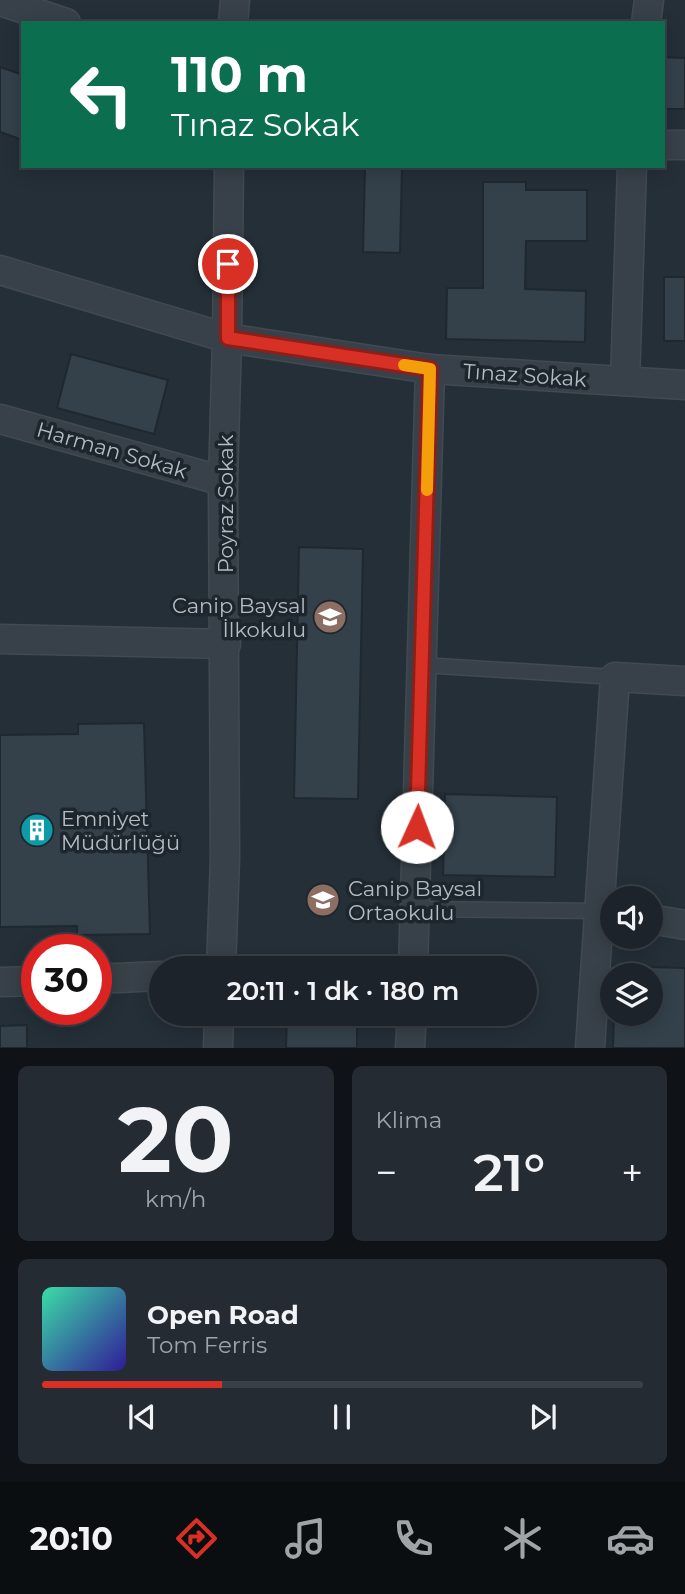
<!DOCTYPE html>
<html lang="tr">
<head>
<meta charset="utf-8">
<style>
  body { margin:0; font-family:Montserrat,sans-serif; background:#252b32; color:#f1f3f6; height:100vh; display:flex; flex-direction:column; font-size:26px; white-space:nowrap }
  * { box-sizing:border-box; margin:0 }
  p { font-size:23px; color:#a0a4a8 }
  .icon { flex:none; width:38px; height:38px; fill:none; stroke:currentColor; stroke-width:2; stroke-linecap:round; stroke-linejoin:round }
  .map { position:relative; height:1048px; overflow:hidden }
  .drawer { display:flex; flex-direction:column; gap:18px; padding:18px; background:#0f1317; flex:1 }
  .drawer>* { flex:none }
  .guide { position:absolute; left:21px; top:21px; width:644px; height:147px; border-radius:0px; box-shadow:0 4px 18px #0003,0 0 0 2px #3a4047; background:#0b6e4f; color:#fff; overflow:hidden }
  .buttons { position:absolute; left:600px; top:886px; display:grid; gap:14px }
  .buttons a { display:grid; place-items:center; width:63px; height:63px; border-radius:50%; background:#1c232a; box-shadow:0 4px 18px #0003,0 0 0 2px #3a4047; font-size:35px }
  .speed { position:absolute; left:21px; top:934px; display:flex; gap:14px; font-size:35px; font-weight:700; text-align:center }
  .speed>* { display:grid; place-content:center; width:91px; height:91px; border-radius:50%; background:#1c232a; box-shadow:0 4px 18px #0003,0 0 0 2px #3a4047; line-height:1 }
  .speed .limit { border:10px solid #d22; background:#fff; color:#111 }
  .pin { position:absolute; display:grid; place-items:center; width:60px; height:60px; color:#fff; margin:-30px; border:4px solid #fff; border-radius:50%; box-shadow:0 2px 7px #0007 }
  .me { position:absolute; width:77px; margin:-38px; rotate:2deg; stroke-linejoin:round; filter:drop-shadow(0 0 5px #0008) }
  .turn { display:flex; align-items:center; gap:24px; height:147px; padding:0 35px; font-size:32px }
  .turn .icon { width:91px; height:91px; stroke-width:2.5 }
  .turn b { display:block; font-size:49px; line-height:60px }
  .big { font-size:52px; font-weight:600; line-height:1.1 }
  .drawer .widget { flex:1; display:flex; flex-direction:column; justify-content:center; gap:10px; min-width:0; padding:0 24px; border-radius:10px; background:#252b32 }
  .drawer .dial { align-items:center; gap:0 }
  .dial b { font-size:91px; line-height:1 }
  .song { display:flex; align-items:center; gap:21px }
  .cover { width:84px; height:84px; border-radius:10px; background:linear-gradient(135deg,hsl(160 70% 55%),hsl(250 70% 35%)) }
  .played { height:7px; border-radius:4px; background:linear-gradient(90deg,#d93025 30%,#3a4047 30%) }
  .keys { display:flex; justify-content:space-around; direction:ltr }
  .heat { display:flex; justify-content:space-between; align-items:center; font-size:38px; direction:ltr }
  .drawer .tiles { flex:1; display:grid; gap:18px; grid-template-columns:1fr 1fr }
  .widget:last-child { grid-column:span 2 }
  .trip { position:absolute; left:149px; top:956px; width:388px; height:70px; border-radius:35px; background:#1c232a; box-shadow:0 4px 18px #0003,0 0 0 2px #3a4047; font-weight:600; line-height:70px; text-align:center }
  .tab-bar { display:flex; height:112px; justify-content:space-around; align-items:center; background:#0b0e11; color:#a0a4a8 }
  .tab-bar .icon { width:49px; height:49px }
  .tab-bar .on { color:#d93025 }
  .tab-bar b { font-size:32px; color:#f1f3f6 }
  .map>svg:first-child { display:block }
  .building { fill:#34414b; stroke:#1f282f; stroke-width:2 }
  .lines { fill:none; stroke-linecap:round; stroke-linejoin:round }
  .lane-casing { stroke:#414a51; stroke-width:17 }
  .street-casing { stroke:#414a51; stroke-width:31 }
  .lane { stroke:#384149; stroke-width:14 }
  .street { stroke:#384149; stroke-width:28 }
  .route-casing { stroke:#8d1f18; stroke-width:18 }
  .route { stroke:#d93025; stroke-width:12 }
  .slow { stroke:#f59e0b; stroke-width:12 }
  .labels { text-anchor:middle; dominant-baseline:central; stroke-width:7; stroke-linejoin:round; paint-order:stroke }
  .street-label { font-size:21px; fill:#b3bcc4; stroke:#1d262d }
  .poi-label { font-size:21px; fill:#b3bcc4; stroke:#1d262d; text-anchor:start }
</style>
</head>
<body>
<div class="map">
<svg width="685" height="1048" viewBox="0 0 685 1048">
  <rect width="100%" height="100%" fill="#252f38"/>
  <g class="building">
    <path d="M663 57 685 58V109H663Z"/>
    <path d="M0 67 23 75V140L0 132Z"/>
    <path d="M365 167 402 168 400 253 363 252Z"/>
    <path d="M483 182H526V190H587V241H526L525 289 586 291 585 342 446 339 447 288H483Z"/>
    <rect x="664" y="277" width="21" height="64"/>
    <path d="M71 354 168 380 154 434 57 408Z"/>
    <path d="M299 547 363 549 358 799 294 798Z"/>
    <path d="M144 723 150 934 77 935V926L0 927V735L78 734V724Z"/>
    <path d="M445 794 557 797 555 877 443 875Z"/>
    <path d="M615 966 685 968V1048H613L614 1013H651V975H615Z"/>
    <path d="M287 1013H357V1048H286Z"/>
    <path d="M27 1025V1048H0V1026Z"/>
  </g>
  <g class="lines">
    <defs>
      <g id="lane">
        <path d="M422 665 615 677"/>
        <path d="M415 909 600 911"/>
      </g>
      <g id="street">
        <path d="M0 1 66 23"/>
        <path d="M233 23 235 0"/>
        <path d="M646 23 649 0"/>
        <path d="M663 145H685"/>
        <path d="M0 270 227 338 430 369 685 385"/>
        <path d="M625 381 632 166"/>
        <path d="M0 419 223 481"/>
        <path d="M0 639 226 644"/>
        <path d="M651 919 685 925"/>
        <path d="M221 968 225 858 223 481 227 338 229 166"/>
        <path d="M413 968 430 369"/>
        <path d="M96 979 161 976"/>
        <path d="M0 982 37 981"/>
        <path d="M218 1048 219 1013"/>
        <path d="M410 1048 412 1013"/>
        <path d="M590 1048 615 677 685 681"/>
      </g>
    </defs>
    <use href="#lane" class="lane-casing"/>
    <use href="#street" class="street-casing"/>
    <use href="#lane" class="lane"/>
    <use href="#street" class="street"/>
  </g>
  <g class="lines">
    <defs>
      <path id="route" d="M228 264V338L430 369 417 827"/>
    </defs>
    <use href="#route" class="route-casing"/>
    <use href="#route" class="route"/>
    <path class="slow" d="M404 365 430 369 427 490"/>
  </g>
  <defs>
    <symbol id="school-disc" viewBox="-11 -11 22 22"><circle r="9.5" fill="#8d6e63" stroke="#1d262d"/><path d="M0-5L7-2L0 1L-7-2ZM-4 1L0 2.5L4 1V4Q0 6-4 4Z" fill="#fff"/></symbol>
    <symbol id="building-disc" viewBox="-11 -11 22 22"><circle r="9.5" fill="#0f9aa8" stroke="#1d262d"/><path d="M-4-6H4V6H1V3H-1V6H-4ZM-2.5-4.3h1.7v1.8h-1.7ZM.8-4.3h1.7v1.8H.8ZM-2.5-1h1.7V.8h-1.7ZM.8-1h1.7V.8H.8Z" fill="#fff"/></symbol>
  </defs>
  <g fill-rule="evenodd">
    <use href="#school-disc" x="311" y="598" width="38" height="38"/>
    <use href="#building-disc" x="18" y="811" width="38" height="38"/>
    <use href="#school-disc" x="304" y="881" width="38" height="38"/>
  </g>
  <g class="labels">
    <g class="street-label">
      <text transform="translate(525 375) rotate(4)">Tınaz Sokak</text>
      <text transform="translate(112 450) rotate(16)">Harman Sokak</text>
      <text transform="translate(225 504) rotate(-90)">Poyraz Sokak</text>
    </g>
    <g class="poi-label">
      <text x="306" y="605" text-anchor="end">Canip Baysal<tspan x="306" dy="24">İlkokulu</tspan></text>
      <text x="61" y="818">Emniyet<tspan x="61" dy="24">Müdürlüğü</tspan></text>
      <text x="348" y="888">Canip Baysal<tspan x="348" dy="24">Ortaokulu</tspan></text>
    </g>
  </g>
</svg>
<div class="buttons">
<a><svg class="icon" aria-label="sound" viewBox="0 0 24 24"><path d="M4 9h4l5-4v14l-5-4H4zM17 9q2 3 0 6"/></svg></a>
<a><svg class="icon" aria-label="layers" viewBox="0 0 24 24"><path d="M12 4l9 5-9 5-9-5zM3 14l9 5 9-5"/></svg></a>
</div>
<div class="speed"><div class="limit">30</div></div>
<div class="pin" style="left:228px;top:264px;background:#d93025"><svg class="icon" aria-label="arrive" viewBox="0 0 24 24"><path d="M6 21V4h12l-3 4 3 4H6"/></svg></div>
<svg class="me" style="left:417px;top:827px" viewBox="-20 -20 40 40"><circle r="19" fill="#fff"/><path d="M0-13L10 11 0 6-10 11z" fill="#d93025"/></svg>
<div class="trip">20:11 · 1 dk · 180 m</div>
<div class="guide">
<div class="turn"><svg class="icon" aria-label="left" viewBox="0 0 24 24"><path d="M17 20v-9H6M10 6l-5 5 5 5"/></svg><div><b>110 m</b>Tınaz Sokak</div></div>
</div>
</div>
<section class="drawer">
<div class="tiles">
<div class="widget dial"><b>20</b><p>km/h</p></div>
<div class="widget"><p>Klima</p>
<div class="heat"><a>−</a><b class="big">21°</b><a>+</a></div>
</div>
<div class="widget">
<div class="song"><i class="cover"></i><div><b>Open Road</b><p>Tom Ferris</p></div></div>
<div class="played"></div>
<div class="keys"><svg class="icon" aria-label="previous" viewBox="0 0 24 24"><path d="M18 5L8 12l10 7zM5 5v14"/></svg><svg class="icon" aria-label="pause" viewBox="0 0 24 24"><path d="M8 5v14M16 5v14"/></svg><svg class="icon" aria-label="next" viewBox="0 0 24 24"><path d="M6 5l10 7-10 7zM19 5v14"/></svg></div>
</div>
</div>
</section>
<nav class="tab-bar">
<b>20:10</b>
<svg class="icon on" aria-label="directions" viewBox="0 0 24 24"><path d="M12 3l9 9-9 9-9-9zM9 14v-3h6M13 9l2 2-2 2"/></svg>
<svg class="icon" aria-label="music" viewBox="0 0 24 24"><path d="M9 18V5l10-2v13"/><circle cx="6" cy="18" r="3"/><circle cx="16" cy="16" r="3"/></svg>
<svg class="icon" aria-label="phone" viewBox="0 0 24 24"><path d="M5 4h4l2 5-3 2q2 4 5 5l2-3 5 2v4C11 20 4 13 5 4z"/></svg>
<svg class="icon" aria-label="climate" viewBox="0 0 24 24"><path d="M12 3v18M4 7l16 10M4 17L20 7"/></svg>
<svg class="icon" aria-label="car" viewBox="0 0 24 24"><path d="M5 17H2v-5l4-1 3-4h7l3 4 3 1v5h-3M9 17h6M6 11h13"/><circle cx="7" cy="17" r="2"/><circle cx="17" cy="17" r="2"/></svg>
</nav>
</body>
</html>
